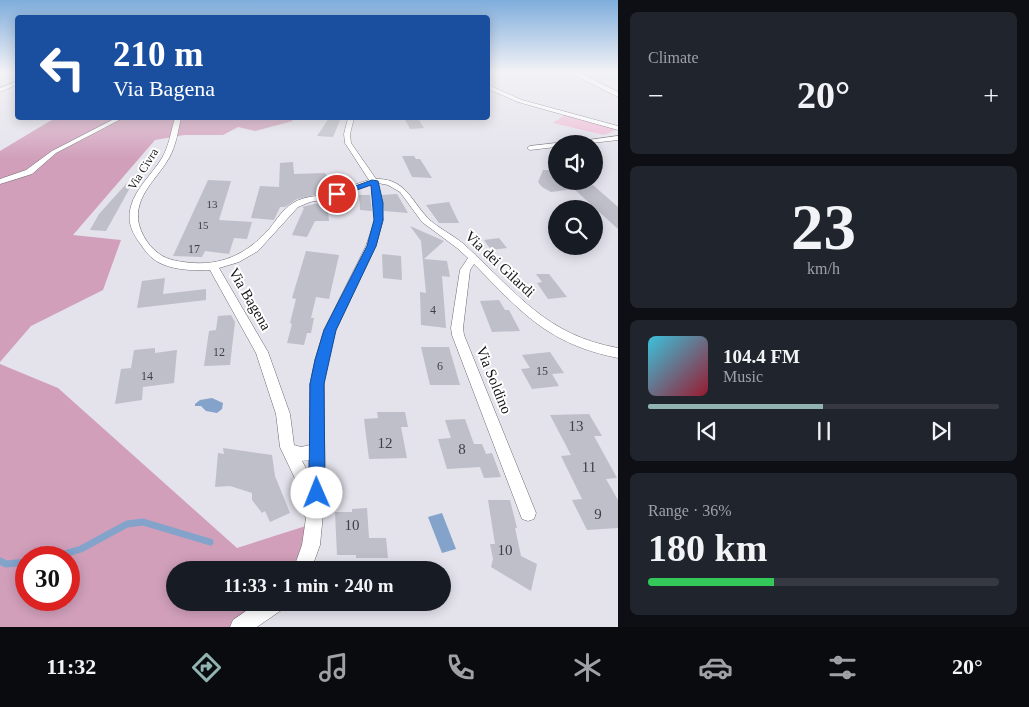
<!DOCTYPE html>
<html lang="en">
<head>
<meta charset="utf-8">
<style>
  body { margin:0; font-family:Georgia,serif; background:#20242c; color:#f1f3f6; height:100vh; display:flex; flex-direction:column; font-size:19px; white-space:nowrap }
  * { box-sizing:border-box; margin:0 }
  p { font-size:16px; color:#9ea1a6 }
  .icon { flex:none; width:28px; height:28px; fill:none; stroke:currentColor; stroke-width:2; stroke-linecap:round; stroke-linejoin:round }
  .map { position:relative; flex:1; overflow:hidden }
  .side { display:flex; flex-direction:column; gap:12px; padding:12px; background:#0d0f14; width:411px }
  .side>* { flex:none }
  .top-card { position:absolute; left:15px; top:15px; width:475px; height:105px; border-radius:5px; box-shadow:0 2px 12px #0003; background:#1a4fa0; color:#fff; overflow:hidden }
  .tools { position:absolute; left:548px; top:135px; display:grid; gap:10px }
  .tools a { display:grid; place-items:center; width:55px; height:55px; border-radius:50%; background:#171b24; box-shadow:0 2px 12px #0003; font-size:25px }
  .speed { position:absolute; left:15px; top:546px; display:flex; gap:10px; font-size:25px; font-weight:700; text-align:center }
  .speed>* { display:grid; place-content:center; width:65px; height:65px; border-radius:50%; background:#171b24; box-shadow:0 2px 12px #0003; line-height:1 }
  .speed .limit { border:8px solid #d22; background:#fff; color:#111 }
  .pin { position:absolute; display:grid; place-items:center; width:42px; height:42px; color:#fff; margin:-21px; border:2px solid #fff; border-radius:50%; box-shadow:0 1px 5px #0007 }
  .me { position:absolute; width:55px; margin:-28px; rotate:359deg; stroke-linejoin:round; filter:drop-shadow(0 0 4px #0008) }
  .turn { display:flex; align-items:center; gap:18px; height:105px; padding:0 15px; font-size:22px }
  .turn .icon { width:65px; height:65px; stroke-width:2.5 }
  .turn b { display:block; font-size:35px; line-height:42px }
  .big { font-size:38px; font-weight:700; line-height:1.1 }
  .side .card { flex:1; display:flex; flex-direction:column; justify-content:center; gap:8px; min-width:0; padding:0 18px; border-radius:8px; background:#20242c }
  .side .dial { align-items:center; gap:0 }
  .dial b { font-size:65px; line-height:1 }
  .song { display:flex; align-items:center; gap:15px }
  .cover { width:60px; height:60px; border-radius:8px; background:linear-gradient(135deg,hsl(190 70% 55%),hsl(350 70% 35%)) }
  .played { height:5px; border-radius:2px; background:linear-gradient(90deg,#91b4b2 50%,#363941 50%) }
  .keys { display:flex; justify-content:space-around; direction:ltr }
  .heat { display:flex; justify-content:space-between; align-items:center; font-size:28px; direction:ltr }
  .charge { height:8px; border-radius:4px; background:linear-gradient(90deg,#34c759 36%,#363941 0) }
  .trip { position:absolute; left:166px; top:561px; width:285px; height:50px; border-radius:25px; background:#171b24; box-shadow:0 2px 12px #0003; font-weight:700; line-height:50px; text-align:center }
  .menu { display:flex; height:80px; justify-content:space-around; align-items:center; background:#090b0e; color:#9ea1a6 }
  .menu .icon { width:35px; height:35px }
  .menu .on { color:#91b4b2 }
  .menu b { font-size:22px; color:#f1f3f6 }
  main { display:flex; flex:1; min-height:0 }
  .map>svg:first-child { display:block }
  .green { fill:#eebcd6 }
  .forest { fill:#d19fba; fill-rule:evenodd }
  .water { fill:#83a3cb }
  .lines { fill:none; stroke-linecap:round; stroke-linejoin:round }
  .stream { stroke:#83a3cb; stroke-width:7 }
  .building { fill:#bebfc9 }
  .street-casing { stroke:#6c6971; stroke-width:1 }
  .secondary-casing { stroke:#6c6971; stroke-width:1 }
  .street { fill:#fff; fill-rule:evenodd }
  .secondary { fill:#fff; fill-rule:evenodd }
  .route { fill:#1a73e8; stroke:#114b97 }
  .labels { text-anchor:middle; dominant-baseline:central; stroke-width:4; stroke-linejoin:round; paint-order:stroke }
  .far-number-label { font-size:11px; fill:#3f3f44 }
  .far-street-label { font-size:12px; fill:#151417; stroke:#fff }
  .number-label { font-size:12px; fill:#3f3f44 }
  .street-label { font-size:15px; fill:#151417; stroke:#fff }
  .near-number-label { font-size:15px; fill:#3f3f44 }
</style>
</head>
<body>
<main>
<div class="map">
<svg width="618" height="627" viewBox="0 0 618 627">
  <rect width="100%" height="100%" fill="#e4e2eb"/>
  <path class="green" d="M566 114 618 129 604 135 553 123Z"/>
  <g class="forest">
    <path d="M55 118H290L293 121 255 131 238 127 223 135H184L155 140 73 235 121 240 103 290 31 326 0 362V151Z"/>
    <path d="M0 364 58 388 237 548 312 524 302 570H175V602L276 603 240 627H0ZM26 558H69V600H26Z"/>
  </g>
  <g class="water">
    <path d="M212 398 223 403 222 409 217 413 206 411 201 406H195V404L200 400Z"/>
    <path d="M442 513 456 549 442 553 428 517Z"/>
  </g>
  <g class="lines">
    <g class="stream">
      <path d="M51 558 81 549 127 524 143 522 210 542"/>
      <path d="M0 561 6 564 26 562"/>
    </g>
  </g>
  <g class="building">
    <path d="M329 118H341L333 137 317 136Z"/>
    <path d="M404 118H418L424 128 410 129Z"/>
    <path d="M402 156H414L416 159H420L432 178 412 177Z"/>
    <path d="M293 162 294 174 325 173 336 190 297 199 285 207H280L274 220 251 218 260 186 279 187 280 163Z"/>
    <path d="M543 170H556V181H582V187L593 185 618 207V229L574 189 551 192 542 187 538 182Z"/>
    <path d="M208 180 231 181 219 220 252 222 247 239 234 238 229 254 205 251 202 257 173 256Z"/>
    <path d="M127 183 131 186 106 231 90 230 99 214Z"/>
    <path d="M397 194 408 213 384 211 382 195Z"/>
    <path d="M359 195H370L372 211 360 210Z"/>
    <path d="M327 201 329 221H315L307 237 292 235 304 208 302 207Z"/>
    <path d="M449 202 459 223H439L426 205Z"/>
    <path d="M410 226 444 241 424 259 447 261 450 277 442 276 446 328 421 325 420 292 426 293 421 241Z"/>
    <path d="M499 238 507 248 491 250 484 240Z"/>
    <path d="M306 251 339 255 329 299 316 297 311 318H314L311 333H307L304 345 287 343 292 324 290 323 296 299 292 298Z"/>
    <path d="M382 254 401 256 402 280 383 278Z"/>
    <path d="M536 274H549L567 297 548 299 537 283 542 282Z"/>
    <path d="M165 278 163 294 206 289V300L137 308 142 281Z"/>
    <path d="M499 300 505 310H509L520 331 492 332 480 301Z"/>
    <path d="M231 315 235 322 230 365 204 366 209 331 216 330 218 316Z"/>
    <path d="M421 347H449L460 385H430Z"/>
    <path d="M155 348V353L177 350 174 383 143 387 142 400 115 404 121 369 131 368 134 350Z"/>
    <path d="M550 352 564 373 552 374 559 386 532 389 521 369 530 368 522 355Z"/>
    <path d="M377 412H405L408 427H401L407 458 369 459 364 419 378 418Z"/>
    <path d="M589 414 602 436H594L617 478 606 479 618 500V528L587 530 572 500 582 499 561 456 571 455 550 415Z"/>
    <path d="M465 419 474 444H482L486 454 492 453 501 477 484 478 480 467 447 469 438 439 451 438 445 420Z"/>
    <path d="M223 448 272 455 275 476 290 513 270 522 265 511 262 513 252 500V493L230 486 215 487 218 453 224 454Z"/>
    <path d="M488 500H510L517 528H515L521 556 537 564 531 591 491 567 493 559 490 544H495Z"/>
    <path d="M367 508 369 538H386L388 558H356V555H337L335 512H352V509Z"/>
  </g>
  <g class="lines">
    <defs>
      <g id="street">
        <path d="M18 81V84L0 92V88Z"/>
        <path d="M488 85 522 100 618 126V130L518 102 488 89Z"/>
        <path d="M116 118H123L56 153 32 174 0 184V179L26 170 52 151Z"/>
        <path d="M175 118H181C178 131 176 146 169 158 159 176 139 192 138 214 137 228 147 245 158 253 168 261 182 262 194 263 226 265 250 251 270 228 277 219 283 209 293 203 305 195 320 197 334 193 346 189 357 183 369 180L345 143 344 134 348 118H354L350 134 351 143 376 179C407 178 412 204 431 221 443 231 457 237 468 248 518 294 546 335 618 348V358C548 344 522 313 474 264L470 270 463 328 464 335 536 513 534 519 528 521 522 519 452 335 451 328 460 270 468 258 457 248 422 222 400 192 388 185 378 183 383 220 376 246 336 330 327 360 324 384 325 493 320 545 311 570H293L302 545 306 518 302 512 298 485 280 447 276 414 256 353 210 270C192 271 165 270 151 257 146 253 143 247 139 242 131 231 127 220 131 206 136 188 152 174 162 158 169 146 171 131 175 118ZM371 184 375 220 366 246 324 330 315 360 310 384V445L301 447 294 445 290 414 268 352 219 268 239 262 258 251 298 207 310 202 338 197ZM309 460V474L302 461Z"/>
        <path d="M618 136V140L583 144H559Z"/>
        <path d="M556 143 559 144H556V147L530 150 527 148 530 146Z"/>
        <path d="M259 602H285L283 609 257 627H230L233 620Z"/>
      </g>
      <g id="secondary">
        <path d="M574 71H581L580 73 618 92V97L574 75Z"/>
        <path d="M613 71H618V75Z"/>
      </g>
    </defs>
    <use href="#street" class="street-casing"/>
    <use href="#secondary" class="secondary-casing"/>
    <use href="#street" class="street"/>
    <use href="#secondary" class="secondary"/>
  </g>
  <linearGradient id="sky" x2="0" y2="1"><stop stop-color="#7faddc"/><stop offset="0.45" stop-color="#f3f2f6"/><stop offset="1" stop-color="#f3f2f6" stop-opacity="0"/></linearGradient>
  <rect width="618" height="159" fill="url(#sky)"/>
  <path class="route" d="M372 180 378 181 383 203V220L376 246 336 330 324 384 325 493 323 498 317 501 312 498 309 493 310 384 315 360 324 330 367 246 374 220 371 185 337 197 333 194Z"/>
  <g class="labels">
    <g class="far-number-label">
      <text x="212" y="204">13</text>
      <text x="203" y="225">15</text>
    </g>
    <g class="far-street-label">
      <text transform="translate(143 169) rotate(-58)">Via Civra</text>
    </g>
    <g class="number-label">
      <text x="194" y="249">17</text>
      <text x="433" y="310">4</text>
      <text x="219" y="352">12</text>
      <text x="440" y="366">6</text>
      <text x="542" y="371">15</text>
      <text x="147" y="376">14</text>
    </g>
    <g class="street-label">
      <text transform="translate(500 264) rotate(43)">Via dei Gilardi</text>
      <text transform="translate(250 299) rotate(60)">Via Bagena</text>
      <text transform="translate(494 380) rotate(68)">Via Soldino</text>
    </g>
    <g class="near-number-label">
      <text x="576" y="426">13</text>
      <text x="385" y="443">12</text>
      <text x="462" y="449">8</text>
      <text x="589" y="467">11</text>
      <text x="598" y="514">9</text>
      <text x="352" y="525">10</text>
      <text x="505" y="550">10</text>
    </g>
  </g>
</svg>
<div class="tools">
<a><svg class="icon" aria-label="sound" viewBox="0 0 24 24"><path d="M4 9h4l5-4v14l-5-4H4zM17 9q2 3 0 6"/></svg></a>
<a><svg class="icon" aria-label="search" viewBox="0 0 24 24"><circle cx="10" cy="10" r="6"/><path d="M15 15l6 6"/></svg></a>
</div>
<div class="speed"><div class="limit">30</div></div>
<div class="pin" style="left:337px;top:194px;background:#d93025"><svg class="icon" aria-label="arrive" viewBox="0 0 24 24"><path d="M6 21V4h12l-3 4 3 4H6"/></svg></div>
<svg class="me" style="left:317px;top:493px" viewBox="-20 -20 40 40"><circle r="19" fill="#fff"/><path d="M0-13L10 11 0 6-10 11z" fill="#1a73e8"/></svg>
<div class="trip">11:33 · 1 min · 240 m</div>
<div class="top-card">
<div class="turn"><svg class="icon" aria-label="left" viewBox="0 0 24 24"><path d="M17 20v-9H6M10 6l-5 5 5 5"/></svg><div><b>210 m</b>Via Bagena</div></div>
</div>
</div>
<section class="side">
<div class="card"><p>Climate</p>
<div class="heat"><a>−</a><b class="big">20°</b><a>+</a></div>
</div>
<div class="card dial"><b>23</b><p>km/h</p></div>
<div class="card">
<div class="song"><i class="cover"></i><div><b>104.4 FM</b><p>Music</p></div></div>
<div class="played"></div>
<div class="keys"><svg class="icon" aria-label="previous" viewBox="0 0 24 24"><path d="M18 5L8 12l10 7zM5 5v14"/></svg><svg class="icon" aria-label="pause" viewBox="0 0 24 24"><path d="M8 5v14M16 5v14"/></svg><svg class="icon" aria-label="next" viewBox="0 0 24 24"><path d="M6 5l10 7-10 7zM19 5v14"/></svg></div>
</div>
<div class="card"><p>Range · 36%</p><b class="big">180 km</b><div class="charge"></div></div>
</section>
</main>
<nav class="menu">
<b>11:32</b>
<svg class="icon on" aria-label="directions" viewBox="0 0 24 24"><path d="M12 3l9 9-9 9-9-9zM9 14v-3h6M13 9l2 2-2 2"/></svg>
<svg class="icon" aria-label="music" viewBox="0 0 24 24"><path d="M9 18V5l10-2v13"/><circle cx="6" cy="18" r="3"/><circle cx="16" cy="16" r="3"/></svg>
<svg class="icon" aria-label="phone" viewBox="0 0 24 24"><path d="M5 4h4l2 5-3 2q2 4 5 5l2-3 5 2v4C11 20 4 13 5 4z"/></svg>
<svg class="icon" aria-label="climate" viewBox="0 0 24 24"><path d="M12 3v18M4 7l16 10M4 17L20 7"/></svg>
<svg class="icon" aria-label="car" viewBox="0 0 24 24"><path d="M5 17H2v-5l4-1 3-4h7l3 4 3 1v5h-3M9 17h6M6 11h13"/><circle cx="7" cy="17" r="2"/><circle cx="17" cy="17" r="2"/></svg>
<svg class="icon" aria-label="filters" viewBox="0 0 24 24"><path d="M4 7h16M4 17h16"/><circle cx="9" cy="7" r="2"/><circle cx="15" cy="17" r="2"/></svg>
<b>20°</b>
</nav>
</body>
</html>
